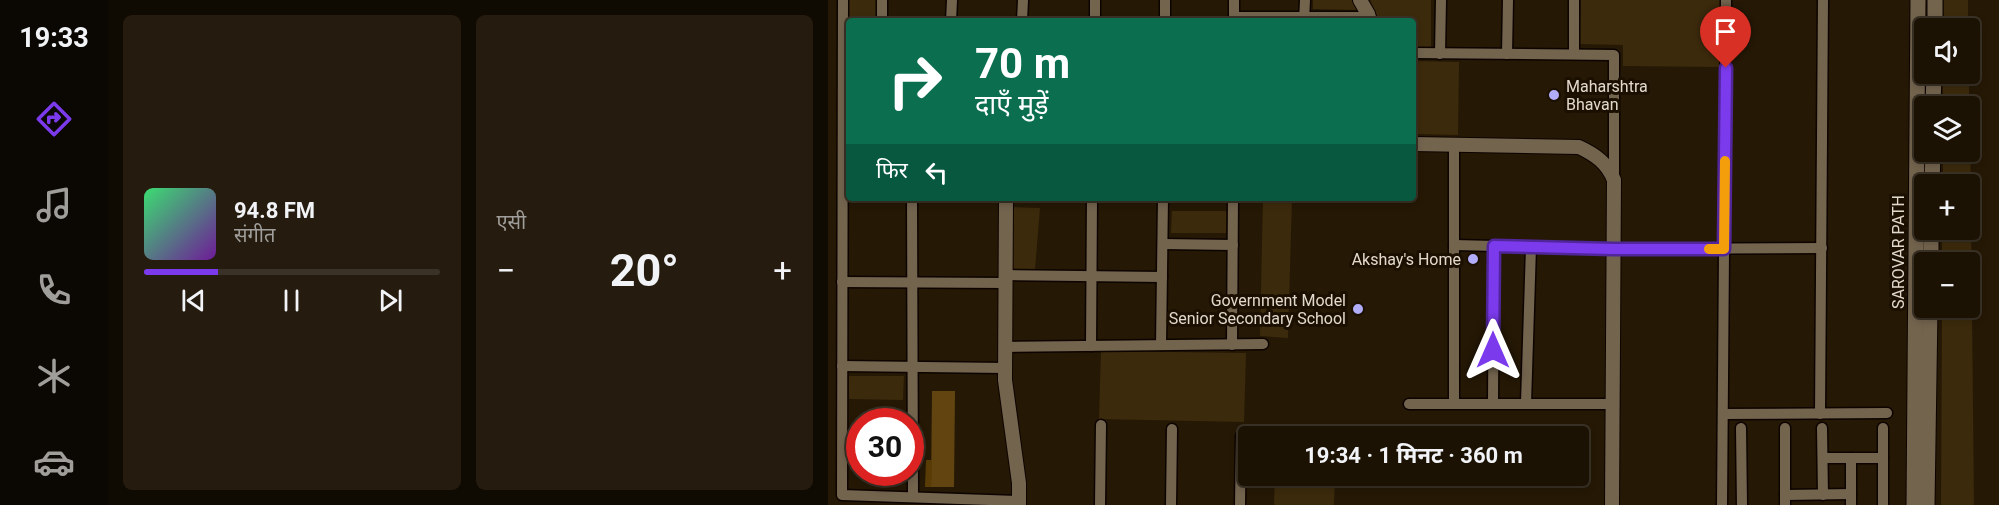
<!DOCTYPE html>
<html lang="hi">
<head>
<meta charset="utf-8">
<style>
  body { margin:0; font-family:Roboto,"Noto Sans Devanagari",sans-serif; background:#251b0e; color:#f1f3f6; height:100vh; display:flex; flex-direction:column; font-size:22px; white-space:nowrap }
  * { box-sizing:border-box; margin:0 }
  p { font-size:20px; color:#a09e9a }
  .icon { flex:none; width:33px; height:33px; fill:none; stroke:currentColor; stroke-width:2; stroke-linecap:round; stroke-linejoin:round }
  .map { position:relative; flex:1; overflow:hidden }
  .panel { display:flex; flex-direction:column; gap:15px; padding:15px; background:#0f0a02; width:720px }
  .panel>* { flex:none }
  .banner { position:absolute; left:18px; top:18px; width:570px; height:183px; border-radius:6px; box-shadow:0 3px 9px #0003,0 0 0 2px #3a3226; background:#0b6e4f; color:#fff; overflow:hidden }
  .tools { position:absolute; left:1086px; top:18px; display:grid; gap:12px }
  .tools a { display:grid; place-items:center; width:66px; height:66px; border-radius:6px; background:#1c1204; box-shadow:0 3px 9px #0003,0 0 0 2px #3a3226; font-size:30px }
  .speed { position:absolute; left:18px; top:408px; display:flex; gap:12px; font-size:30px; font-weight:700; text-align:center }
  .speed>* { display:grid; place-content:center; width:78px; height:78px; border-radius:50%; background:#1c1204; box-shadow:0 3px 9px #0003,0 0 0 2px #3a3226; line-height:1 }
  .speed .limit { border:9px solid #d22; background:#fff; color:#111 }
  .pin { position:absolute; display:grid; place-items:center; width:51px; height:51px; color:#fff; margin:-62px -26px; border-radius:50% 50% 50% 0; rotate:-45deg; box-shadow:0 0 6px #0007 }
  .pin .icon { rotate:45deg }
  .me { position:absolute; width:66px; margin:-33px; rotate:0deg; stroke-linejoin:round; filter:drop-shadow(0 0 4px #0008) }
  .turn { display:flex; align-items:center; gap:21px; height:126px; padding:0 30px; font-size:27px }
  .turn .icon { width:78px; height:78px; stroke-width:2.5 }
  .turn b { display:block; font-size:42px; line-height:51px }
  .then { display:flex; align-items:center; height:57px; padding:0 30px; background:#0003; gap:12px; font-size:22px }
  .big { font-size:45px; font-weight:700; line-height:1.1 }
  .panel .card { flex:1; display:flex; flex-direction:column; justify-content:center; gap:9px; min-width:0; padding:0 21px; border-radius:9px; background:#251b0e }
  .song { display:flex; align-items:center; gap:18px }
  .cover { width:72px; height:72px; border-radius:9px; background:linear-gradient(135deg,hsl(140 70% 55%),hsl(280 70% 35%)) }
  .played { height:6px; border-radius:3px; background:linear-gradient(90deg,#7c3aed 25%,#3a3226 25%) }
  .keys { display:flex; justify-content:space-around; direction:ltr }
  .heat { display:flex; justify-content:space-between; align-items:center; font-size:33px; direction:ltr }
  .panel .tiles { flex:1; display:grid; gap:15px; grid-template-columns:repeat(2,1fr) }
  .trip { position:absolute; left:410px; top:426px; width:351px; height:60px; border-radius:6px; background:#1c1204; box-shadow:0 3px 9px #0003,0 0 0 2px #3a3226; font-weight:700; line-height:60px; text-align:center }
  main { display:flex; flex:1; min-height:0 }
  .tabs { display:flex; flex-direction:column; width:108px; justify-content:space-around; align-items:center; background:#0b0702; color:#a09e9a }
  .tabs .icon { width:42px; height:42px }
  .tabs .on { color:#7c3aed }
  .tabs b { font-size:27px; color:#f1f3f6 }
  .map>svg:first-child { display:block }
  .green { fill:#3c2a0c }
  .forest { fill:#624411 }
  .water { fill:#5a3d06 }
  .lines { fill:none; stroke-linecap:round; stroke-linejoin:round }
  .minor-casing { stroke:#0d0400; stroke-width:13 }
  .tertiary-casing { stroke:#0d0400; stroke-width:16 }
  .secondary-casing { stroke:#0d0400; stroke-width:17 }
  .minor { stroke:#73644e; stroke-width:10 }
  .tertiary { stroke:#73644e; stroke-width:14 }
  .secondary { stroke:#73644e; stroke-width:15 }
  .route-casing { stroke:#51269a; stroke-width:15 }
  .route { stroke:#7c3aed; stroke-width:10 }
  .slow { stroke:#f59e0b; stroke-width:10 }
  .poi-dot { fill:#b2adf9; stroke:#1b0f00; stroke-width:2 }
  .labels { text-anchor:middle; dominant-baseline:central; stroke-width:6; stroke-linejoin:round; paint-order:stroke }
  .poi-label { font-size:16px; fill:#e2d9cd; stroke:#1b0f00; text-anchor:end }
  .street-label { font-size:16px; fill:#e2d9cd; stroke:#1b0f00 }
</style>
</head>
<body>
<main>
<nav class="tabs">
<b>19:33</b>
<svg class="icon on" aria-label="directions" viewBox="0 0 24 24"><path d="M12 3l9 9-9 9-9-9zM9 14v-3h6M13 9l2 2-2 2"/></svg>
<svg class="icon" aria-label="music" viewBox="0 0 24 24"><path d="M9 18V5l10-2v13"/><circle cx="6" cy="18" r="3"/><circle cx="16" cy="16" r="3"/></svg>
<svg class="icon" aria-label="phone" viewBox="0 0 24 24"><path d="M5 4h4l2 5-3 2q2 4 5 5l2-3 5 2v4C11 20 4 13 5 4z"/></svg>
<svg class="icon" aria-label="climate" viewBox="0 0 24 24"><path d="M12 3v18M4 7l16 10M4 17L20 7"/></svg>
<svg class="icon" aria-label="car" viewBox="0 0 24 24"><path d="M5 17H2v-5l4-1 3-4h7l3 4 3 1v5h-3M9 17h6M6 11h13"/><circle cx="7" cy="17" r="2"/><circle cx="17" cy="17" r="2"/></svg>
</nav>
<section class="panel">
<div class="tiles">
<div class="card">
<div class="song"><i class="cover"></i><div><b>94.8 FM</b><p>संगीत</p></div></div>
<div class="played"></div>
<div class="keys"><svg class="icon" aria-label="previous" viewBox="0 0 24 24"><path d="M18 5L8 12l10 7zM5 5v14"/></svg><svg class="icon" aria-label="pause" viewBox="0 0 24 24"><path d="M8 5v14M16 5v14"/></svg><svg class="icon" aria-label="next" viewBox="0 0 24 24"><path d="M6 5l10 7-10 7zM19 5v14"/></svg></div>
</div>
<div class="card"><p>एसी</p>
<div class="heat"><a>−</a><b class="big">20°</b><a>+</a></div>
</div>
</div>
</section>
<div class="map">
<svg width="1171" height="505" viewBox="0 0 1171 505">
  <rect width="100%" height="100%" fill="#251805"/>
  <g class="green">
    <path d="M21 0H49V21H21V137H19Z"/>
    <path d="M485 0H524L530 10 485 9Z"/>
    <path d="M542 0H603V47H585V21H551Z"/>
    <path d="M753 0H893L891 67 795 66V45L752 44Z"/>
    <rect x="1116" y="0" width="24" height="28"/>
    <path d="M585 61 631 62 630 135 585 134Z"/>
    <rect x="1115" y="74" width="26" height="32"/>
    <path d="M1142 116 1146 505H1113L1114 308H1142V262H1114V230H1142V184H1115V152H1142Z"/>
    <path d="M435 198H464L460 338 432 336Z"/>
    <path d="M183 207 212 208 207 269H181Z"/>
    <path d="M344 211H398V233H343Z"/>
    <path d="M273 351 418 353 416 422 271 419Z"/>
    <path d="M21 376H76L75 400 21 399Z"/>
    <path d="M447 476H507L506 505H446Z"/>
  </g>
  <path class="forest" d="M104 391H127L126 487H103Z"/>
  <path class="water" d="M98 460H104L103 487H97Z"/>
  <g class="lines">
    <defs>
      <g id="minor">
        <path d="M15 0 14 495 191 501"/>
        <path d="M746 0V54"/>
        <path d="M406 17H541"/>
        <path d="M54 21V0"/>
        <path d="M123 21 124 0"/>
        <path d="M194 21 195 0"/>
        <path d="M267 21V0"/>
        <path d="M337 21V0"/>
        <path d="M406 21V0"/>
        <path d="M476 21 477 0"/>
        <path d="M585 53 786 55V180"/>
        <path d="M612 54 613 0"/>
        <path d="M679 54 680 0"/>
        <path d="M626 144V403"/>
        <path d="M84 198 85 497"/>
        <path d="M335 244 405 245"/>
        <path d="M626 245 785 249 994 248"/>
        <path d="M178 275 334 277"/>
        <path d="M14 282 178 283"/>
        <path d="M333 345 335 198"/>
        <path d="M404 345 405 198"/>
        <path d="M263 346 264 198"/>
        <path d="M177 347 435 344"/>
        <path d="M14 366 177 368"/>
        <path d="M665 403 666 246"/>
        <path d="M698 403 703 247"/>
        <path d="M581 404H786"/>
        <path d="M895 414 1059 413"/>
        <path d="M992 414 995 0"/>
        <path d="M913 428 914 505"/>
        <path d="M957 428V505"/>
        <path d="M994 428 995 495"/>
        <path d="M1055 428V505"/>
        <path d="M995 458H1055"/>
        <path d="M957 495 1023 494"/>
        <path d="M272 505 273 425"/>
        <path d="M343 505 344 429"/>
        <path d="M412 505 413 436"/>
        <path d="M894 505 898 0"/>
        <path d="M1023 505V458"/>
      </g>
      <g id="tertiary">
        <path d="M532 0 540 14 542 21"/>
        <path d="M585 144 751 147C768 155 779 163 786 180L784 505"/>
        <path d="M178 198 177 380 191 483V505"/>
      </g>
      <g id="secondary">
        <path d="M1107 28V0"/>
        <path d="M1105 106 1106 74"/>
        <path d="M1104 184 1105 152"/>
        <path d="M1103 262V230"/>
        <path d="M1086 505 1090 0"/>
        <path d="M1099 505 1102 308"/>
      </g>
    </defs>
    <use href="#minor" class="minor-casing"/>
    <use href="#tertiary" class="tertiary-casing"/>
    <use href="#secondary" class="secondary-casing"/>
    <use href="#minor" class="minor"/>
    <use href="#tertiary" class="tertiary"/>
    <use href="#secondary" class="secondary"/>
  </g>
  <g class="lines">
    <defs>
      <path id="route" d="M665 350 666 246 785 249H896L898 68"/>
    </defs>
    <use href="#route" class="route-casing"/>
    <use href="#route" class="route"/>
    <path class="slow" d="M881 249H896L897 161"/>
  </g>
  <g class="poi-dot">
    <circle cx="726" cy="95" r="6"/>
    <circle cx="645" cy="259" r="6"/>
    <circle cx="530" cy="309" r="6"/>
  </g>
  <g class="labels">
    <g class="poi-label">
      <text x="738" y="86" text-anchor="start">Maharshtra<tspan x="738" dy="18">Bhavan</tspan></text>
      <text x="633" y="259">Akshay's Home</text>
      <text x="518" y="300">Government Model<tspan x="518" dy="18">Senior Secondary School</tspan></text>
    </g>
    <g class="street-label">
      <text transform="translate(1070 252) rotate(-90)">SAROVAR PATH</text>
    </g>
  </g>
</svg>
<div class="tools">
<a><svg class="icon" aria-label="sound" viewBox="0 0 24 24"><path d="M4 9h4l5-4v14l-5-4H4zM17 9q2 3 0 6"/></svg></a>
<a><svg class="icon" aria-label="layers" viewBox="0 0 24 24"><path d="M12 4l9 5-9 5-9-5zM3 14l9 5 9-5"/></svg></a>
<a>+</a>
<a>−</a>
</div>
<div class="speed"><div class="limit">30</div></div>
<div class="pin" style="left:898px;top:68px;background:#d93025"><svg class="icon" aria-label="arrive" viewBox="0 0 24 24"><path d="M6 21V4h12l-3 4 3 4H6"/></svg></div>
<svg class="me" style="left:665px;top:350px" viewBox="-20 -20 40 40"><path d="M0-17L14 15 0 8-14 15z" fill="#7c3aed" stroke="#fff" stroke-width="4"/></svg>
<div class="trip">19:34 · 1 मिनट · 360 m</div>
<div class="banner">
<div class="turn"><svg class="icon" aria-label="right" viewBox="0 0 24 24"><path d="M7 20v-9h11M14 6l5 5-5 5"/></svg><div><b>70 m</b>दाएँ मुड़ें</div></div>
<div class="then">फिर<svg class="icon" aria-label="left" viewBox="0 0 24 24"><path d="M17 20v-9H6M10 6l-5 5 5 5"/></svg></div>
</div>
</div>
</main>
</body>
</html>
